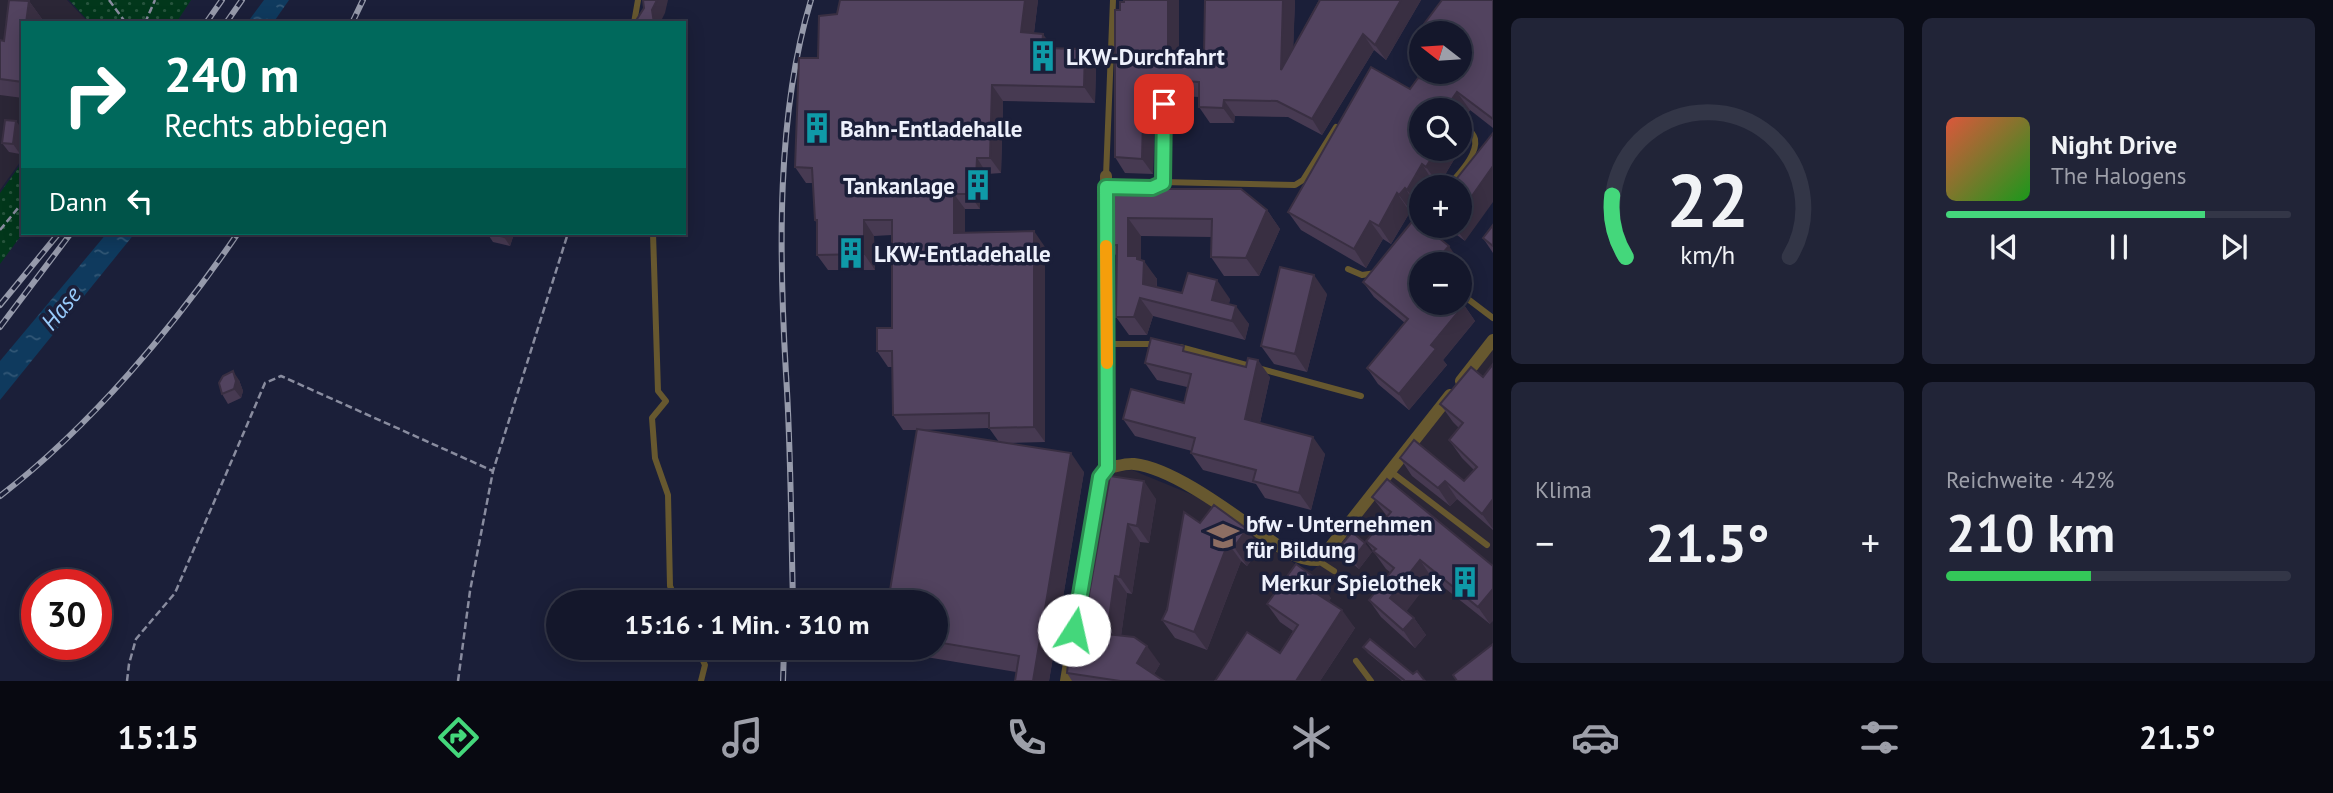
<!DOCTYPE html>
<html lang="de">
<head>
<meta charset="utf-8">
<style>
  body { margin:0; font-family:"PT Sans",sans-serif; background:#212437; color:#f1f3f6; height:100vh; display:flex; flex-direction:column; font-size:26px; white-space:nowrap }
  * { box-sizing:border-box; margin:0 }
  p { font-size:23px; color:#9d9fa9 }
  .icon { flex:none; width:38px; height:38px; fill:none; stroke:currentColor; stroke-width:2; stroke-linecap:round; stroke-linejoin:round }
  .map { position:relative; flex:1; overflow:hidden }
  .sheet { display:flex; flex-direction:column; gap:18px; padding:18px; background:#0b0d18; width:840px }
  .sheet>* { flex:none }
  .banner { position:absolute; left:21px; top:21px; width:665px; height:214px; border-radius:0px; box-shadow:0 4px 18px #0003,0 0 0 2px #333647; background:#00695c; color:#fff; overflow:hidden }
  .needle { width:46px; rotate:287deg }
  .controls { position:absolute; left:1409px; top:21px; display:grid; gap:14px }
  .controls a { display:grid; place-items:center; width:63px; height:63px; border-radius:50%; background:#14172b; box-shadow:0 4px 18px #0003,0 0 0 2px #333647; font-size:35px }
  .speed { position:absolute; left:21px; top:569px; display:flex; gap:14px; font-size:35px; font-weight:700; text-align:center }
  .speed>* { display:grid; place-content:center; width:91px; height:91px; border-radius:50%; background:#14172b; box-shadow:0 4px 18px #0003,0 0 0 2px #333647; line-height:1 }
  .speed .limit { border:10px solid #d22; background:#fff; color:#111 }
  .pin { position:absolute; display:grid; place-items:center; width:60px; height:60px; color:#fff; margin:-30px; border-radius:14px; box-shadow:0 4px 10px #0006 }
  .me { position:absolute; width:77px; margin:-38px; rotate:10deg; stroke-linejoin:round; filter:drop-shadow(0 0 5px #0008) }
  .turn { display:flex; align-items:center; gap:24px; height:147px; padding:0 28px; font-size:32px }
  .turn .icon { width:91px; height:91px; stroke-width:2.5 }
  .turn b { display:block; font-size:49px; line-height:60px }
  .then { display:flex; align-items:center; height:66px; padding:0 28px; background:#0003; gap:14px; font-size:26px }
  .big { font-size:52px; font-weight:700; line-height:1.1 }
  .sheet .tile { flex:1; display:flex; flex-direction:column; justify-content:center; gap:10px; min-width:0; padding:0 24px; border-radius:10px; background:#212437 }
  .sheet .dial { align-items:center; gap:0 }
  .dial svg { height:182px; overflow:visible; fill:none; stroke:#333647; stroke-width:7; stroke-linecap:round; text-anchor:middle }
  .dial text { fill:#f1f3f6; stroke:none }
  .song { display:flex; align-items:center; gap:21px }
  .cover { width:84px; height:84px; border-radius:10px; background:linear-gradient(135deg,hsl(10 70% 55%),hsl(120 70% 35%)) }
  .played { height:7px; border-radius:4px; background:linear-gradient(90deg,#44d77b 75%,#333647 75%) }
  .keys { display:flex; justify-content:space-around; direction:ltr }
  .heat { display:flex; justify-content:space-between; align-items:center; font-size:38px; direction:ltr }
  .charge { height:10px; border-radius:5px; background:linear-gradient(90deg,#34c759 42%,#333647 0) }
  .sheet .tiles { flex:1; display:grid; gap:18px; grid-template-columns:repeat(2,1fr) }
  .trip { position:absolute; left:546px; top:590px; width:402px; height:70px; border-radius:35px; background:#14172b; box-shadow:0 4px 18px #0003,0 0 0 2px #333647; font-weight:700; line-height:70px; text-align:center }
  .dock { display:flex; height:112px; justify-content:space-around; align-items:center; background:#080911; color:#9d9fa9 }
  .dock .icon { width:49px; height:49px }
  .dock .current { color:#44d77b }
  .dock b { font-size:32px; color:#f1f3f6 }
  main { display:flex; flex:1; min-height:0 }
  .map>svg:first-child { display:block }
  .commercial { fill:#2b2636 }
  .grass { fill:url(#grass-dots) }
  .water { fill:url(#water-ripples) }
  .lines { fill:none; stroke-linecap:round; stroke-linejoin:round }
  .path { stroke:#898c9f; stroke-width:2.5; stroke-dasharray:7 3.5; stroke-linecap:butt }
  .service { stroke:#67582f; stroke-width:6 }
  .minor { stroke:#67582f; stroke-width:12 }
  .rail-casing { stroke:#969aab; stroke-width:6 }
  .rail { stroke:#1b1f39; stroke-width:3.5; stroke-dasharray:10; stroke-linecap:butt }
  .wall { fill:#473a52; fill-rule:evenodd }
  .shaded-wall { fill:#392f42 }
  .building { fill:#52435f; stroke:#392f42; stroke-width:2 }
  .route-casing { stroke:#2c8c50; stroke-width:18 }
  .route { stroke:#44d77b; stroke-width:12 }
  .slow { stroke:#f59e0b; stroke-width:12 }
  .labels { text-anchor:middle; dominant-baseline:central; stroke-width:7; stroke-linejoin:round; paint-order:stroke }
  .poi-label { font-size:23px; font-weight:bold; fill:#eef1fc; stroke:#1b1f39; text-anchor:start }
  .water-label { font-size:24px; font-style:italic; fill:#98cbfb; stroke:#1b1f39 }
</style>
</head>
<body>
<main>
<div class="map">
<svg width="1493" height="681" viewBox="0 0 1493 681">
  <defs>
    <pattern id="grass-dots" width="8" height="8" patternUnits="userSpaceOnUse" patternTransform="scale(1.75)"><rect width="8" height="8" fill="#02371b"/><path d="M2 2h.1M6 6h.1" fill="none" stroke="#27543d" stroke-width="1.8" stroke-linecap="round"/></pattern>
    <pattern id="water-ripples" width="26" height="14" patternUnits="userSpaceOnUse" patternTransform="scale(1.75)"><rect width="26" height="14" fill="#0f3a5e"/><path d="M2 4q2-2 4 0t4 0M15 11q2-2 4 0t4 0" fill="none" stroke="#325776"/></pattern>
  </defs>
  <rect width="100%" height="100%" fill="#1b1f39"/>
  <g class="commercial">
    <path d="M0 0H67L89 23H23V158L0 190Z"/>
    <path d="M1493 348V681H1071L1103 488 1116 472 1132 470 1210 502 1295 564 1312 571 1332 553Z"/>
  </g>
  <g class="grass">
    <path d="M69 0H191L176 23H90Z"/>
    <path d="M23 161V233L0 264V193Z"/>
  </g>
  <g class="water">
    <path d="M264 0H289L273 23H247Z"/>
    <path d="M107 233H135L0 400V361Z"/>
  </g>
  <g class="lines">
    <g class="path">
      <path d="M109 0 126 23"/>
      <path d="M145 23 155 0"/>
      <path d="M0 230 23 202"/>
      <path d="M127 681 129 664 136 639 175 593 265 383 281 376 493 471"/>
      <path d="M458 681 470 591 493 471 568 233"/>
    </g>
    <g class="service">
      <path d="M634 23 638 0"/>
      <path d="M1106 176 1113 0"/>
      <path d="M1162 182 1295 185 1303 180 1336 127"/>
      <path d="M1106 187 1152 188 1162 182 1164 104"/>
      <path d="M1448 187C1457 175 1478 156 1475 139 1473 132 1466 127 1461 121"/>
      <path d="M653 233 658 391 666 401 652 418 655 458 668 495 670 586 677 602"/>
      <path d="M1348 269 1362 275 1376 273"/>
      <path d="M1460 293 1493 318"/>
      <path d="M1107 344H1156"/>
      <path d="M1180 347 1361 396"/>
      <path d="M1390 471 1487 545"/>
      <path d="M1317 560 1334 571"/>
      <path d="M697 648 705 665 701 681"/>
      <path d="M1356 661 1371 681"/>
    </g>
    <g class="minor">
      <path d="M1461 381 1493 340"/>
      <path d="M1107 468C1115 467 1126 463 1134 464 1172 468 1229 511 1260 533 1279 546 1294 560 1317 560L1328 550 1450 395"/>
      <path d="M1066 681 1100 476 1107 468 1106 176"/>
    </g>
    <defs>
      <g id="rail">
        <path d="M206 23 222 0"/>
        <path d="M226 23 242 0"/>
        <path d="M352 23 363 0"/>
        <path d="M0 305 59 233"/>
        <path d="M0 327 71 233"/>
        <path d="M0 496C90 427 174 327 238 233"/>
        <path d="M793 602C791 526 791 450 786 374 779 255 776 115 811 0"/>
        <path d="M783 681 784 648"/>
      </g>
    </defs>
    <use href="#rail" class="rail-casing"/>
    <use href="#rail" class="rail"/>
  </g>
  <g class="wall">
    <path d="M9 0 29 1 42 19V23H23V98L0 95V40L4 41Z"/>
    <path d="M840 0H1038L1034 33 1053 48 1085 49 1096 64 1095 103 1003 101 1001 173 987 174V194H980V209H965V232L1045 247V442L1007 443 1084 472 1049 681H1015L1016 672 896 652 893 648H936V602L917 430H903L893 415 892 367H888L877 351 892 328V235L874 236 875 270H828L817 255V224L815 220 813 183H806L795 167 818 58 837 14ZM989 428 999 442 919 430Z"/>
    <path d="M1295 0 1293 48 1319 0H1421L1386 60 1374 50 1322 135 1288 117 1235 116 1234 123H1210L1199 107V97L1155 95 1153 174 1125 173 1115 157 1120 10 1124 2 1179 53 1204 54Z"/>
    <path d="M1493 0V128L1470 110 1465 117H1460V110H1421L1460 149V143L1462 146 1439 185 1434 183 1432 187H1421L1420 208 1417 206 1412 213 1410 212 1391 244 1383 239 1366 268 1301 230 1288 212 1410 89 1426 77 1460 33H1431L1424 24Z"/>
    <path d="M23 130 20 154 9 152 2 143Z"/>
    <path d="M1110 189 1267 210 1280 229 1259 276H1224L1211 257V237L1141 236V260L1157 279V287L1182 293 1230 299 1229 304 1249 324 1245 340 1153 316 1147 335H1129L1116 317 1117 257 1109 245Z"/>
    <path d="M1493 225V253L1483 238Z"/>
    <path d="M1445 226H1460L1465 241 1446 227Z"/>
    <path d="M487 233 514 234 510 246 493 242Z"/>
    <path d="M1459 261 1421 303 1464 305 1475 321 1443 360 1447 365 1409 410 1378 384 1367 368 1405 323 1374 297 1363 282Z"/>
    <path d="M1327 294 1307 372 1274 364 1261 346Z"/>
    <path d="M1188 352 1270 377 1260 423 1325 454 1311 510 1265 498 1256 484 1203 470 1191 453 1192 451 1135 436 1123 419 1184 403 1187 387 1157 380 1145 363Z"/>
    <path d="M1493 364V530L1457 499 1450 506 1412 476 1400 458 1464 481 1474 470 1462 458 1449 440 1459 428 1453 422 1440 404 1483 377Z"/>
    <path d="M239 380 243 391 241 398 228 404 222 394Z"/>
    <path d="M1110 476 1156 499 1149 543 1140 542 1132 594 1127 593 1121 636 1160 664 1154 674 1164 681H1072L1067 673 1094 657 1096 640 1084 623Z"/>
    <path d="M1372 497 1493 566 1490 624 1432 578 1406 611 1414 618 1426 635 1415 648 1381 617 1369 600 1390 572 1386 569 1366 541 1387 516Z"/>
    <path d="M1200 523 1260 548 1247 566 1241 561 1207 650 1175 638 1162 620Z"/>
    <path d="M1339 548 1372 552 1359 569 1346 558Z"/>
    <path d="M1331 598 1329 601 1355 628 1320 681H1215L1280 653 1293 631 1280 622 1267 604Z"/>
    <path d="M1363 647 1413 674 1425 681H1402L1368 653Z"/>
  </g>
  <g class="shaded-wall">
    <path d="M657 0H668L665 13 660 23H654L652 10Z"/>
    <path d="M1025 0H1038L1032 48 1021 32Z"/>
    <path d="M1168 0H1179V69L1168 53Z"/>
    <path d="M1283 0H1295L1292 86 1281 70Z"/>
    <path d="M1401 0H1421L1386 60 1375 45Z"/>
    <path d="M29 1 42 19V23H26Z"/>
    <path d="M1043 34 1054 49 1042 48Z"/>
    <path d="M1363 34 1374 50 1322 135 1312 119Z"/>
    <path d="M1085 49 1096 64 1095 103 1084 87Z"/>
    <path d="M1144 79 1155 95 1153 174 1142 159Z"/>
    <path d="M992 85 1003 101 1001 173 990 158Z"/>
    <path d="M1457 92 1470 110 1465 117 1452 99Z"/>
    <path d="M1444 99 1452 110H1444L1443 103Z"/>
    <path d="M1224 100 1235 116 1234 123 1223 108Z"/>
    <path d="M16 121 23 130 20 154 13 144Z"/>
    <path d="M1460 143 1462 146 1439 185 1426 167 1437 149H1460Z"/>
    <path d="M977 158 987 174V194L976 178Z"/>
    <path d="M1422 164 1434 183 1432 187H1421L1420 208 1407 190Z"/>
    <path d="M1493 166V202L1465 241 1454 226H1460V213Z"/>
    <path d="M969 178 980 194V209L969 194Z"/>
    <path d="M1405 188 1417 206 1412 213 1399 195Z"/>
    <path d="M1397 193 1410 212 1391 244 1379 226Z"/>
    <path d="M954 194 965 209V248L954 233Z"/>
    <path d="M1267 210 1280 229 1259 276 1246 258Z"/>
    <path d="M1128 218 1141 236V261H1144L1157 279 1156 302 1143 284 1128 256Z"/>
    <path d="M864 220 874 236 875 270 864 254Z"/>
    <path d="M1370 221 1383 239 1366 268 1354 249Z"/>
    <path d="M1034 231 1045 247V442L1034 427Z"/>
    <path d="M505 233H513L514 234 510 246 504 237Z"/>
    <path d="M1449 246 1459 261 1457 264H1433Z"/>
    <path d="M1314 275 1327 294 1307 372 1295 354Z"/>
    <path d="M1217 280 1230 299 1225 318 1212 300Z"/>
    <path d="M1140 298 1153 316 1147 335 1134 317Z"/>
    <path d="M1464 305 1475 321 1443 360 1447 365 1409 410 1399 394 1431 345Z"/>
    <path d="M1236 306 1249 324 1245 340 1232 321Z"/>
    <path d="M1258 360 1270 377 1257 436 1245 419Z"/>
    <path d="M233 371 239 380 243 391 241 398 234 389Z"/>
    <path d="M1313 437 1325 454 1311 510 1299 493Z"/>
    <path d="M1071 453 1084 472 1049 681H1033Z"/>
    <path d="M1144 481 1156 499 1149 543 1137 526Z"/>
    <path d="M1445 481 1457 499 1450 506 1438 488Z"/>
    <path d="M1493 499V529L1482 514Z"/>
    <path d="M1128 524 1140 542 1132 594 1120 577Z"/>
    <path d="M1247 529 1260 548 1247 566 1234 547Z"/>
    <path d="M1228 543 1241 561 1207 650 1194 632Z"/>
    <path d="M1365 543 1372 552 1359 569 1353 559Z"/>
    <path d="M1420 560 1432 578 1403 616 1390 598Z"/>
    <path d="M1115 576 1127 593 1120 643 1108 626Z"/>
    <path d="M1318 580 1331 598 1324 608 1311 590Z"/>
    <path d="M1493 589V621L1490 624 1478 607Z"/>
    <path d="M1342 610 1355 628 1320 681H1296Z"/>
    <path d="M1414 618 1426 635 1415 648 1403 630Z"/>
    <path d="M1147 646 1160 664 1150 681 1137 663Z"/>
  </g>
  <g class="building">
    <path d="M9 0 29 1 26 23H23V82L0 79V40L4 41Z"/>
    <path d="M643 0H657L652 10 654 23H638L637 19 644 8Z"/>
    <path d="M840 0H1025L1021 32 1043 34 1042 48 1085 49 1084 87 992 85 990 158H977L976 178H969V194H954V233L1034 231V427L989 428V413L893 415 892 351H877V328H892V220H864V254L817 255V220H815L812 168 795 167 799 58H818L819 16 837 14Z"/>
    <path d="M1124 0H1168V53L1204 54 1205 0H1283L1281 70 1320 0H1401L1375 45 1363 34 1312 119 1277 101 1224 100 1223 108 1199 107V82L1144 79 1142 159 1115 157V10H1120V2H1124Z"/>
    <path d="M1442 0H1493V119L1457 92 1452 99H1444L1443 103 1445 108 1444 110H1421V149H1437L1426 167 1422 164 1407 190 1405 188 1399 195 1397 193 1379 226 1370 221 1354 249 1288 212 1371 67 1410 89 1418 78 1423 79 1426 77V72H1460V33H1437L1424 24Z"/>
    <path d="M5 120 16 121 13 144 2 143Z"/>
    <path d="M1493 133V166L1460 213V187H1450Z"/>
    <path d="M1110 189H1241L1267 210 1246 258 1211 257 1212 219 1128 218V256H1137V259L1144 261 1143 284 1182 293 1188 273 1217 280 1212 300 1236 306 1232 321 1140 298 1134 317H1116L1117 245H1109Z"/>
    <path d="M1415 218 1421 223V226H1424L1449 246 1433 264H1421V303H1460V301L1464 305 1431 345 1436 349 1399 394 1367 368 1408 319 1363 282Z"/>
    <path d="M1493 225V246L1483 238Z"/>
    <path d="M489 233H505L504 237Z"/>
    <path d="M1280 267 1314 275 1295 354 1261 346Z"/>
    <path d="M1151 338 1184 346 1183 351 1246 367 1248 358 1258 360 1245 419 1313 437 1299 493 1253 481 1256 470 1191 453 1195 438 1123 419 1131 389 1184 403 1191 374 1145 363Z"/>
    <path d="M1493 364V499L1482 514 1445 481 1438 488 1400 458 1414 440 1464 481 1477 467 1449 440 1463 423 1440 404 1471 367 1483 377Z"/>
    <path d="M233 371 236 381 234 389 222 394 219 383 223 376Z"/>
    <path d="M917 429 1071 453 1033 681H1015L1019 656 936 642V602H888Z"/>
    <path d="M1110 476 1144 481 1137 526 1128 524 1120 577 1115 576 1108 626 1084 623Z"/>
    <path d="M1387 479 1493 566V589L1478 607 1420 560 1390 598 1414 618 1403 630 1369 600 1394 568 1373 551 1376 549 1366 541 1391 512 1372 497Z"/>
    <path d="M1214 505 1247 529 1234 547 1228 543 1194 632 1162 620 1167 610 1184 512 1200 523Z"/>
    <path d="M1352 532 1365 543 1353 559 1339 548Z"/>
    <path d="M1296 564 1318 580 1311 590 1342 610 1296 681H1215L1247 632 1280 653 1298 625 1267 604Z"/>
    <path d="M1097 633 1134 637 1147 646 1137 663 1164 681H1120L1067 673 1069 654 1094 657Z"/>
    <path d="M1370 639 1413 674 1417 671 1425 681H1404V680L1363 647Z"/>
    <path d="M1493 644V681H1457L1453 675Z"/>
  </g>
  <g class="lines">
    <defs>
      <path id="route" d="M1074 630 1100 477 1107 468 1106 187 1152 188 1163 183 1164 104"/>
    </defs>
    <use href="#route" class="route-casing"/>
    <use href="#route" class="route"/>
    <path class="slow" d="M1106 246 1107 363"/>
  </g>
  <defs>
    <symbol id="building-bare" viewBox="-9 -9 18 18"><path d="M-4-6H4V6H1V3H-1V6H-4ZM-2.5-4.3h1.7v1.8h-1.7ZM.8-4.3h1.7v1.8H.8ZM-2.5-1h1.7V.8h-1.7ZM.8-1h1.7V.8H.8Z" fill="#0f9aa8" stroke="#1b1f39" stroke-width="2.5" paint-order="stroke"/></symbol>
    <symbol id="school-bare" viewBox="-9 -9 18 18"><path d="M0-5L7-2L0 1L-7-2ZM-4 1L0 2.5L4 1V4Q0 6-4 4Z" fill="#8d6e63" stroke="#1b1f39" stroke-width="2.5" paint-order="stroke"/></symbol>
  </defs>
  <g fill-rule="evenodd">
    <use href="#building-bare" x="1021" y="34" width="44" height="44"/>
    <use href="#building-bare" x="795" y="106" width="44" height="44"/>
    <use href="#building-bare" x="956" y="163" width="44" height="44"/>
    <use href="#building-bare" x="829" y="231" width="44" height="44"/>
    <use href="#school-bare" x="1201" y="514" width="44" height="44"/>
    <use href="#building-bare" x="1443" y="560" width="44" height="44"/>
  </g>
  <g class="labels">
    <g class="poi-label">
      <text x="1066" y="56">LKW-Durchfahrt</text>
      <text x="840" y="128">Bahn-Entladehalle</text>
      <text x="955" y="185" text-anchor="end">Tankanlage</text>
      <text x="874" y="253">LKW-Entladehalle</text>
      <text x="1246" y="523">bfw - Unternehmen<tspan x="1246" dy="26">für Bildung</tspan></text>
      <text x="1442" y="582" text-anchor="end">Merkur Spielothek</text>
    </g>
    <g class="water-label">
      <text transform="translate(61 308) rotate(-51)">Hase</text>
    </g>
  </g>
</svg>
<div class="controls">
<a><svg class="needle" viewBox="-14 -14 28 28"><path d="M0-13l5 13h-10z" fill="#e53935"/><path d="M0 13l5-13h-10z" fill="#9d9fa9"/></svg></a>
<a><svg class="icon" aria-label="search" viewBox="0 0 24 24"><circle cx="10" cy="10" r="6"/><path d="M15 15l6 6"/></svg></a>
<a>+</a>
<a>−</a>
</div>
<div class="speed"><div class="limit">30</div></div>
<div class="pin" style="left:1164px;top:104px;background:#d93025"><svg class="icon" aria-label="arrive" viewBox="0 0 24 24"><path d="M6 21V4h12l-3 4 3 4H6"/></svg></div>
<svg class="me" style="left:1074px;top:630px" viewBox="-20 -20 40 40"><circle r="19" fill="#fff"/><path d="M0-13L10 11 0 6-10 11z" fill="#44d77b"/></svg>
<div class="trip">15:16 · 1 Min. · 310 m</div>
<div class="banner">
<div class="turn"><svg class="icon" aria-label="right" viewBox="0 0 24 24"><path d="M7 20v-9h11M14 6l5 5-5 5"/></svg><div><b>240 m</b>Rechts abbiegen</div></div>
<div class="then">Dann<svg class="icon" aria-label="left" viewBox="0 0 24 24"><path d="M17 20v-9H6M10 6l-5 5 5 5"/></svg></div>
</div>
</div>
<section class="sheet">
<div class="tiles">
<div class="tile dial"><svg viewBox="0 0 100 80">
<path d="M14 69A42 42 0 1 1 86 69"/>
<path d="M14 69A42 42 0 0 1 8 42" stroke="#44d77b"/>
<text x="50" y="56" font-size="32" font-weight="700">22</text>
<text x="50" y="72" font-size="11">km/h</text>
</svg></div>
<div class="tile">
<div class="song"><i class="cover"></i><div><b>Night Drive</b><p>The Halogens</p></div></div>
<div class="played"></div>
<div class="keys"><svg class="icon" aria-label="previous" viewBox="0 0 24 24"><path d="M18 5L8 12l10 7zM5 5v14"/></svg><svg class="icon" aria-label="pause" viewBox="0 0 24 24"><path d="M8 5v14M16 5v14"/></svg><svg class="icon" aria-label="next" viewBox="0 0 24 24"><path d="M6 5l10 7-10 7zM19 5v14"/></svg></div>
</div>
<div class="tile"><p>Klima</p>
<div class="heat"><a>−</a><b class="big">21.5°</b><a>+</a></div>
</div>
<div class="tile"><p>Reichweite · 42%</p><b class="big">210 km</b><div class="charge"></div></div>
</div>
</section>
</main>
<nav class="dock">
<b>15:15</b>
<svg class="icon current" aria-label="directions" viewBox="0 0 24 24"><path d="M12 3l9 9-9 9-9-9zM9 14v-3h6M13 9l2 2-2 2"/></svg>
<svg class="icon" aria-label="music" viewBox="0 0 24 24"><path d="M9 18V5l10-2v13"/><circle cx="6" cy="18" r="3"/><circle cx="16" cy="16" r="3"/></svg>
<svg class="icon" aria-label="phone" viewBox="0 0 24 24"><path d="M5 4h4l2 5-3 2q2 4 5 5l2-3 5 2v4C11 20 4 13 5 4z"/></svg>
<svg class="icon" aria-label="climate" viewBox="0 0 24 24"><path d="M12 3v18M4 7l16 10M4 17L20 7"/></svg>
<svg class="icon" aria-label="car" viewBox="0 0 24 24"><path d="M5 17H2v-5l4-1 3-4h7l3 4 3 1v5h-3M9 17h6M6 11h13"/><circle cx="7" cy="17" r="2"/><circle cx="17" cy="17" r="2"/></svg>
<svg class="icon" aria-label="filters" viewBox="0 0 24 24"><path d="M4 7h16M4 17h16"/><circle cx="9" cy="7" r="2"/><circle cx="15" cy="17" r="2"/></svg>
<b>21.5°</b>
</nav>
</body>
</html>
